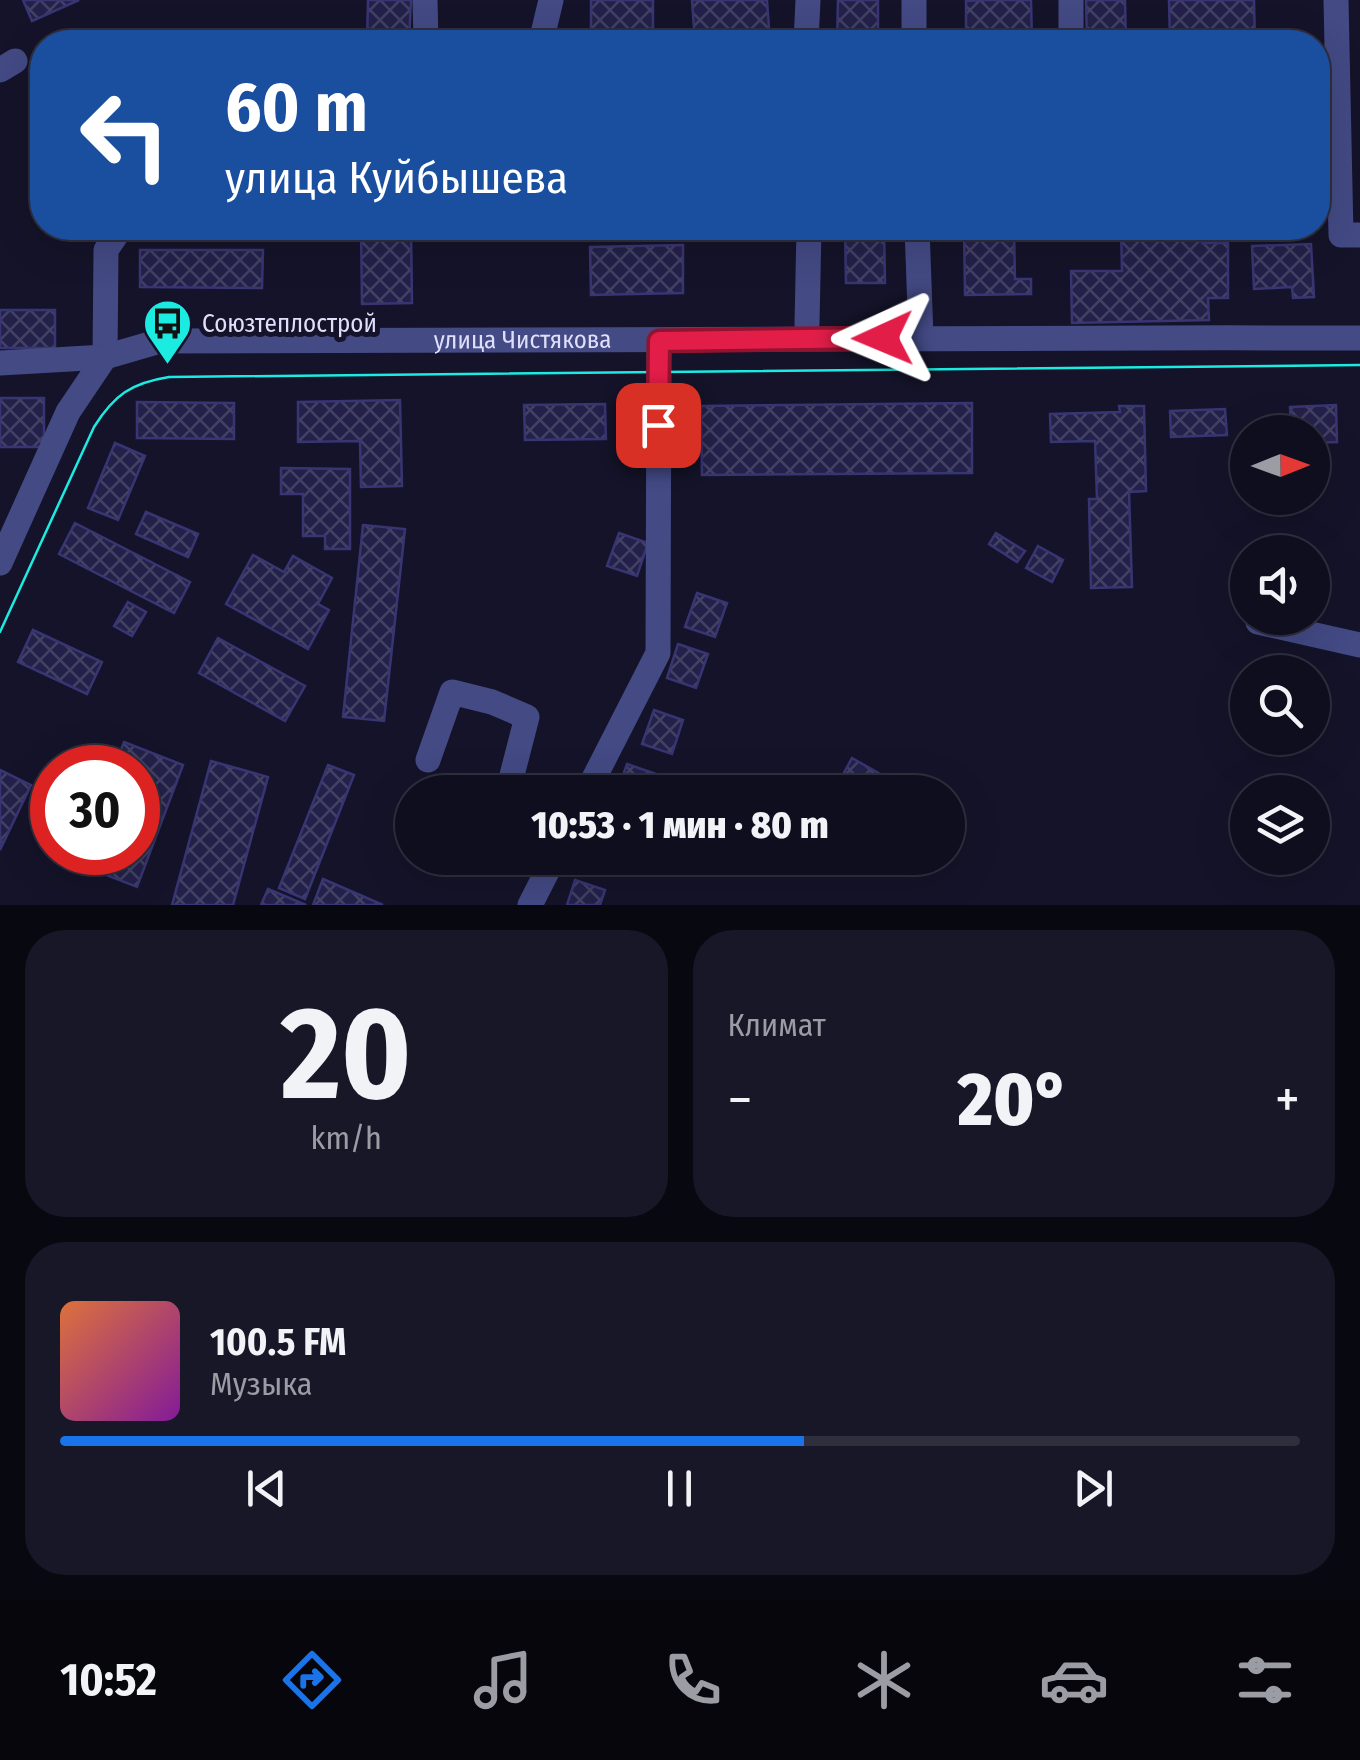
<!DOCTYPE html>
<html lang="ru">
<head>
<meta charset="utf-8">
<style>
  body { margin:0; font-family:"Fira Sans Condensed",sans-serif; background:#181728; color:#f1f3f6; height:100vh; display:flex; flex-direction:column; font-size:38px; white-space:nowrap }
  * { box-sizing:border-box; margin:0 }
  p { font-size:32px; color:#9b9ca4 }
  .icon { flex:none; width:55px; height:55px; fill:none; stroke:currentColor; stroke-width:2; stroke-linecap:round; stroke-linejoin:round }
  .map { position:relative; height:905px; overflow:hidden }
  .panel { display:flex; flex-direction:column; gap:25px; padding:25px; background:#080811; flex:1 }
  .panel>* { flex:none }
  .hud { position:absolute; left:30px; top:30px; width:1300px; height:210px; border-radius:40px; box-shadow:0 10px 40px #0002,0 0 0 2px #2f2e3d; background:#1a4fa0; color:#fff; overflow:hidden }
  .needle { width:65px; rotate:89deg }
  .controls { position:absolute; left:1230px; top:415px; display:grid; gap:20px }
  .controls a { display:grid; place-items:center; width:100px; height:100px; border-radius:50%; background:#0f0e1f; box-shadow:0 10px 40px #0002,0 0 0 2px #2f2e3d; font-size:50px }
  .speed { position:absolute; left:30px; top:745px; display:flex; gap:20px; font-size:50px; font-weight:700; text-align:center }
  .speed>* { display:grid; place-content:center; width:130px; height:130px; border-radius:50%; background:#0f0e1f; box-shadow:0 10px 40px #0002,0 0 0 2px #2f2e3d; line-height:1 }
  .speed .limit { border:15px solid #d22; background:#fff; color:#111 }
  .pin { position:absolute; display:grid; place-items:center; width:85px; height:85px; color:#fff; margin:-42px; border-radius:20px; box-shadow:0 5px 15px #0006 }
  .me { position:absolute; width:110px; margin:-55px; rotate:269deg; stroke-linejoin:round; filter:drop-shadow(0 0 8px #0008) }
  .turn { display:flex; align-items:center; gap:35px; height:210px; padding:0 30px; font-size:45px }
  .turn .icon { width:130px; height:130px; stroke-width:2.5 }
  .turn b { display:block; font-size:70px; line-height:85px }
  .big { font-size:75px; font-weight:800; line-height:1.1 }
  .panel .widget { flex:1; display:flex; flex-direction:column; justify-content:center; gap:15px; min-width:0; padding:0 35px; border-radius:40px; background:#181728 }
  .panel .dial { align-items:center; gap:0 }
  .dial b { font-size:130px; line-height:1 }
  .song { display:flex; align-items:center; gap:30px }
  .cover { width:120px; height:120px; border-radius:15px; background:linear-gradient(135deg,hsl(20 70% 55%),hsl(290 70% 35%)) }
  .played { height:10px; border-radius:5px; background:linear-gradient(90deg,#1a73e8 60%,#2f2e3d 60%) }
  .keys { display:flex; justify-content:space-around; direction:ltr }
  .heat { display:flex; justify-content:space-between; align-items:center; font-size:55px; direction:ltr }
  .panel .tiles { flex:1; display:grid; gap:25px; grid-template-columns:1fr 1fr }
  .widget:last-child { grid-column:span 2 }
  .trip { position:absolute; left:395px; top:775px; width:570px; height:100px; border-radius:50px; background:#0f0e1f; box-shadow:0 10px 40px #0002,0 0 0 2px #2f2e3d; font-weight:800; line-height:100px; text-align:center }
  .tabs { display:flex; height:160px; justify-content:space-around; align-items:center; background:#06060c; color:#9b9ca4 }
  .tabs .icon { width:70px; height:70px }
  .tabs .on { color:#1a73e8 }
  .tabs b { font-size:45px; color:#f1f3f6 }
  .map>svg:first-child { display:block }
  .building { fill:url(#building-cross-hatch); stroke:#383573; stroke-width:2.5 }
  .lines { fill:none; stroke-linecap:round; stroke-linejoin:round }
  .minor { stroke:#434a84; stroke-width:25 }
  .tram { stroke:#1cebe1; stroke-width:2.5 }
  .route-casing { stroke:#92132f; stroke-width:25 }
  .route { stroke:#e11d48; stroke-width:18 }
  .labels { text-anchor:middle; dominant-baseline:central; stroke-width:10; stroke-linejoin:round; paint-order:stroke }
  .poi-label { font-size:25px; fill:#dfdffc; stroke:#141329; text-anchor:start }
  .street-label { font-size:25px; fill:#dfdffc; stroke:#141329 }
</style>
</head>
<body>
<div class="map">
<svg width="1360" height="905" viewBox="0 0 1360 905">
  <defs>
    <pattern id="building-cross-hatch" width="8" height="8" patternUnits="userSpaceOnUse" patternTransform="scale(2.5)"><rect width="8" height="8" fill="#232149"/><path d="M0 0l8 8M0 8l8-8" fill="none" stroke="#424164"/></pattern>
  </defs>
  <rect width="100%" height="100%" fill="#141329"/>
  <g class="building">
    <path d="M23 0H79L32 21Z"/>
    <path d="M368 0H411L409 42H367Z"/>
    <rect x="591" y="0" width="62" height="42"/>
    <path d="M692 0H767L770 42H695Z"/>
    <path d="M838 0H878V42H837Z"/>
    <path d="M981 0H1031L1032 42H966V1Z"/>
    <path d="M1086 0H1125L1126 42H1087Z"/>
    <path d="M1169 0H1254L1255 42H1170Z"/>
    <path d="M361 228H411L412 303 362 304Z"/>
    <path d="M845 228H884L885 283H846Z"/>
    <path d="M964 228H1014L1015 279H1031V294L965 295Z"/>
    <path d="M1121 228H1201L1202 243H1228V298H1208L1209 320 1072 323 1071 271H1122Z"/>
    <path d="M1311 244 1314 297 1293 298 1292 287 1254 289 1252 246Z"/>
    <path d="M683 245V293L591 295 590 247Z"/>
    <path d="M140 250H263L262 288 140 287Z"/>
    <rect x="0" y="310" width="55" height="38"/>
    <rect x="0" y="398" width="44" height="49"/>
    <path d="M400 400 402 486 361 487 360 441 298 442V402Z"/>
    <path d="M137 402 234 403V439L137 438Z"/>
    <path d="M972 403V473L702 475 701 406Z"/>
    <path d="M605 404 606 439 525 440 524 405Z"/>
    <path d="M1336 405 1337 442 1312 443V432H1291L1290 407Z"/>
    <path d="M1119 406H1144L1146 491 1129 492 1132 587 1091 588 1089 499H1097L1095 441 1051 442 1050 414 1120 412Z"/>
    <path d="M1225 409 1227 435 1171 437 1170 411Z"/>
    <path d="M115 443 145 456 118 520 88 508Z"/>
    <path d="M281 468 350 469V549H325V536H303V494H281Z"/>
    <path d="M146 512 198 534 188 557 136 534Z"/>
    <path d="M75 523 190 582 174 613 59 554Z"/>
    <path d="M363 525 405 529 384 721 343 717Z"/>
    <path d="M619 533 648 543 637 576 607 566Z"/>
    <path d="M996 533 1025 551 1017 562 989 544Z"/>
    <path d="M1038 546 1063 560 1052 582 1026 568Z"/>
    <path d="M253 555 284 572 293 556 332 578 318 604 329 610 308 649 226 604Z"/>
    <path d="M697 593 727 603 715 637 685 627Z"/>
    <path d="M128 602 146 612 132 636 114 626Z"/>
    <path d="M33 630 102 662 87 694 18 662Z"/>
    <path d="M218 638 305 686 285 721 199 673Z"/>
    <path d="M678 644 708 654 696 688 667 678Z"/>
    <path d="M654 710 683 720 672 754 642 744Z"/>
    <path d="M124 742 183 765 137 887 78 864 82 852H138V768H114Z"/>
    <path d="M852 758 910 791 909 792H862L840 780Z"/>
    <path d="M211 761 268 777 233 905H172Z"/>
    <path d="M627 764 656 774 650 792H617Z"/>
    <path d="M328 765 354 775 305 899 279 888Z"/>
    <path d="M0 770 31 785 0 850Z"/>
    <path d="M425 858H458L454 868Z"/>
    <path d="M323 879 383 905H313Z"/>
    <path d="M575 880 605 890 600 905H567Z"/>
    <path d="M268 889 306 905H261Z"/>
  </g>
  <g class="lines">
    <g class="minor">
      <path d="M425 0 426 42"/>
      <path d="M914 0V42"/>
      <path d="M1071 0V42"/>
      <path d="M1336 0 1341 235H1360"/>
      <path d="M541 42 551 0"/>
      <path d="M806 42 808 0"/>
      <path d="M0 70 15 61"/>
      <path d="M917 228 921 337"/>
      <path d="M807 324 809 228"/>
      <path d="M105 357 106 250 121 228"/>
      <path id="s1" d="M0 363 105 357 160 341C560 341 960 337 1360 338"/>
      <path d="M0 563 68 412 105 357"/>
      <path d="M1258 622 1360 645"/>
      <path d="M428 760 452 692 492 702 527 717 511 779 513 792"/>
      <path d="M587 792 658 653 659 341"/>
      <path d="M530 905 554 858"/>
    </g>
    <path class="tram" d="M0 632 94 427C114 395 131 383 169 377L1360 365"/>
  </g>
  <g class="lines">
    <defs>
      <path id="route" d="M658 425 659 341 883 338"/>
    </defs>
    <use href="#route" class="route-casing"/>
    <use href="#route" class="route"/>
  </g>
  <defs>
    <symbol id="bus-pin" viewBox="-11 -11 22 30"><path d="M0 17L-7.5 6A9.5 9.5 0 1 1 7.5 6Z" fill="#1cebe1" stroke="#141329"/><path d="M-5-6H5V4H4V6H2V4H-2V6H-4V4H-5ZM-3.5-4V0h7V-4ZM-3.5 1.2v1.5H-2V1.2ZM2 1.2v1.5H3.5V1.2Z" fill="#111"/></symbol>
  </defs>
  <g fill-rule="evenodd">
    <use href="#bus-pin" x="140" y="296" width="55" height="75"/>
  </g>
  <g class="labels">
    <g class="poi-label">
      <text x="202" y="324">Союзтеплострой</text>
    </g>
    <g class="street-label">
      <text stroke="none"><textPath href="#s1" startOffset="525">улица Чистякова</textPath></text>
    </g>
  </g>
</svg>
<div class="controls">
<a><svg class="needle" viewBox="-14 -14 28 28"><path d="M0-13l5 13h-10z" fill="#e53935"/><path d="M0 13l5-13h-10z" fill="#9b9ca4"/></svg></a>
<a><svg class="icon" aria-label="sound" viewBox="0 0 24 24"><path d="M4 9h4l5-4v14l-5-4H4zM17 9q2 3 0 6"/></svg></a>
<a><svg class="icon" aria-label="search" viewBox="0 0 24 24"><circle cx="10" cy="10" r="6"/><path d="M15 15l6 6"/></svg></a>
<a><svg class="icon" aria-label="layers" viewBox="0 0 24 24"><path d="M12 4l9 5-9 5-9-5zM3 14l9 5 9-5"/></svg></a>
</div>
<div class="speed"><div class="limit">30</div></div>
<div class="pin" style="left:658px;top:425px;background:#d93025"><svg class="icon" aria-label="arrive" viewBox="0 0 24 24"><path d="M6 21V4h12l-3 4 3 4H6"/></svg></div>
<svg class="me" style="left:883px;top:338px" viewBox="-20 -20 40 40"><path d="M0-17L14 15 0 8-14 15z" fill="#e11d48" stroke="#fff" stroke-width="4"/></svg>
<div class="trip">10:53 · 1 мин · 80 m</div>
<div class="hud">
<div class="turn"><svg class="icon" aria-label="left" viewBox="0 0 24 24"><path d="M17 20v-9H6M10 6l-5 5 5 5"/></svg><div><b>60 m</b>улица Куйбышева</div></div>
</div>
</div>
<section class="panel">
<div class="tiles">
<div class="widget dial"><b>20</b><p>km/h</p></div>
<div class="widget"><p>Климат</p>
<div class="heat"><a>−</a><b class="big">20°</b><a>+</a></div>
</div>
<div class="widget">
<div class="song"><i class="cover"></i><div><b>100.5 FM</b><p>Музыка</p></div></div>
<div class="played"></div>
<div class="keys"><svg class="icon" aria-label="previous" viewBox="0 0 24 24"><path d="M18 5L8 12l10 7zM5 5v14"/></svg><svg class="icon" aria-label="pause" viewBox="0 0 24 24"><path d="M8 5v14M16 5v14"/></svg><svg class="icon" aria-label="next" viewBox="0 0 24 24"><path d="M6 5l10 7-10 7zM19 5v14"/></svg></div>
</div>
</div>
</section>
<nav class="tabs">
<b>10:52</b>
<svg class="icon on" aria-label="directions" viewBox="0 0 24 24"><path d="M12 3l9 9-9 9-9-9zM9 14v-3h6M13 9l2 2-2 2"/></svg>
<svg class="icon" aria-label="music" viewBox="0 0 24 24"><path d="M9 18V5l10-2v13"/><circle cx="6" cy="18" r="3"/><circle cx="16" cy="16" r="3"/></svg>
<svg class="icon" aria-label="phone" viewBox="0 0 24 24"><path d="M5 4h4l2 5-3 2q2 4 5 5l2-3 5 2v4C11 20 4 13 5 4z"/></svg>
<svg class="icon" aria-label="climate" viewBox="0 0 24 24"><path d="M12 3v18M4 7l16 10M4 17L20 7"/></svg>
<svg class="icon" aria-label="car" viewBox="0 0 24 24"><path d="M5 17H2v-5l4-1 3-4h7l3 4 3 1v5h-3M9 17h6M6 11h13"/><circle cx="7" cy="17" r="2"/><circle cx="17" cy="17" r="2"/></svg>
<svg class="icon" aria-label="filters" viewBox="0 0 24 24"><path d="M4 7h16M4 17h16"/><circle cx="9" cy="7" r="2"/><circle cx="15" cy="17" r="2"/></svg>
</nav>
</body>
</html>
